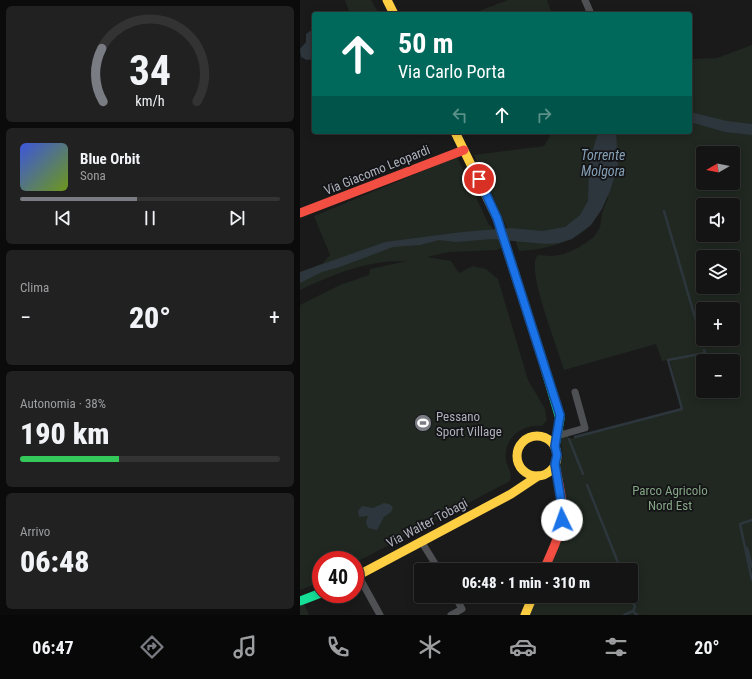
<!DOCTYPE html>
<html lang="it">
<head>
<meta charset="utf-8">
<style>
  body { margin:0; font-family:"Roboto Condensed",sans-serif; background:#212122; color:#f1f3f6; height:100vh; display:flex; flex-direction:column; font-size:15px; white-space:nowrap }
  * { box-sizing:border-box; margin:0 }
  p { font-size:13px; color:#9d9ea0 }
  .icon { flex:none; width:22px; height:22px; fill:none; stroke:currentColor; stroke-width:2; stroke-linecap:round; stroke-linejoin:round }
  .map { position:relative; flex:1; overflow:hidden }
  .drawer { display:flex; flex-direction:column; gap:6px; padding:6px; background:#0b0b0b; width:300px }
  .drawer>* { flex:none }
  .guide { position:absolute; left:12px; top:12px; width:380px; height:122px; border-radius:4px; box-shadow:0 2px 10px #0003,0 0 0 1px #333334; background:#00695c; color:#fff; overflow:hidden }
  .needle { width:26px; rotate:261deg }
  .fabs { position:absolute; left:396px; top:146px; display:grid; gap:8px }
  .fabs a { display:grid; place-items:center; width:44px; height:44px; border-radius:4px; background:#141414; box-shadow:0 2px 10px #0003,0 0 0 1px #333334; font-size:20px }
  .speed { position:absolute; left:12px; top:551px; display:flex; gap:8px; font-size:20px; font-weight:700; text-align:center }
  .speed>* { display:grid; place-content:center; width:52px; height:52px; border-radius:50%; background:#141414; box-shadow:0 2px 10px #0003,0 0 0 1px #333334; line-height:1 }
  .speed .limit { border:6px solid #d22; background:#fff; color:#111 }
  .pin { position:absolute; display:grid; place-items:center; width:34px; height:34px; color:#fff; margin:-17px; border:2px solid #fff; border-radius:50%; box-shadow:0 1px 4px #0007 }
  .me { position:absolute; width:44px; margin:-22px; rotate:357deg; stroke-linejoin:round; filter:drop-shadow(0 0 3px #0008) }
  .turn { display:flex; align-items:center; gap:14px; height:84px; padding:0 20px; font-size:18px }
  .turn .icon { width:52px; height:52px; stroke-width:2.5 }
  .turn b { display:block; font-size:28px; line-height:34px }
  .lanes { display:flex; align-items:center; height:38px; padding:0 20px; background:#0003; justify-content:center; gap:20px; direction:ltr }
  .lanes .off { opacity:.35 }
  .big { font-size:30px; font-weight:800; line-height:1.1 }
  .drawer .card { flex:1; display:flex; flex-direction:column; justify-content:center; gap:6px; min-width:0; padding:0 14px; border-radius:6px; background:#212122 }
  .drawer .dial { align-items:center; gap:0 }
  .dial svg { height:104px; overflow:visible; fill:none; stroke:#333334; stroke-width:7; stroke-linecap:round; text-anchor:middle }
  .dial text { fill:#f1f3f6; stroke:none }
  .song { display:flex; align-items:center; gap:12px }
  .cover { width:48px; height:48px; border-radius:6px; background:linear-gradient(135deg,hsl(230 70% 55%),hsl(80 70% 35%)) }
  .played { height:4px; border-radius:2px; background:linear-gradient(90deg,#797c83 45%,#333334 45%) }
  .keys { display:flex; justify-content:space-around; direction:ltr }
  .heat { display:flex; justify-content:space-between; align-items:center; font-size:22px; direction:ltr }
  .charge { height:6px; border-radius:3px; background:linear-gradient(90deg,#34c759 38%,#333334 0) }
  .trip { position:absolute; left:114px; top:563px; width:224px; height:40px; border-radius:4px; background:#141414; box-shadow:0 2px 10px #0003,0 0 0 1px #333334; font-weight:800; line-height:40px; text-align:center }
  .dock { display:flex; height:64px; justify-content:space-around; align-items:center; background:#080808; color:#9d9ea0 }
  .dock .icon { width:28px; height:28px }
  .dock .current { color:#797c83 }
  .dock b { font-size:18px; color:#f1f3f6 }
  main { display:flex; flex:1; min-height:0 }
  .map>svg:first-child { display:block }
  .green { fill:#202821; fill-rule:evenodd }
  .water { fill:#2d363c }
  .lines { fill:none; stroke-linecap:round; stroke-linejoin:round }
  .stream { stroke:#2d363c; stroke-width:2.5 }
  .street { stroke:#4e5053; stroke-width:7 }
  .fast { stroke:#16e098; stroke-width:9 }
  .slow { stroke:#ffcf43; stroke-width:9 }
  .jam { stroke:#f24e42; stroke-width:9 }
  .route-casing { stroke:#114b97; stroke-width:10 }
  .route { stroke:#1a73e8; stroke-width:7 }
  .labels { text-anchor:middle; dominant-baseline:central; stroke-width:3.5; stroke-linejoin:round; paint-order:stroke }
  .street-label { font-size:13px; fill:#acb1bb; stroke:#141417 }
  .poi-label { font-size:13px; fill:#acb1bb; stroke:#141417; text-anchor:start }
  .park-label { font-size:13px; fill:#84a584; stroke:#141417 }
  .water-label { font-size:14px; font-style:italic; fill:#85a0b4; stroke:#141417 }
</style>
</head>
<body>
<main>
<section class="drawer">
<div class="card dial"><svg viewBox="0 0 100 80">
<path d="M14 69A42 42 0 1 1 86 69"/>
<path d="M14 69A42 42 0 0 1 13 28" stroke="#797c83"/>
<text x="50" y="56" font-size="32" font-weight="700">34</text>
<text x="50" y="72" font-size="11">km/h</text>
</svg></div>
<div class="card">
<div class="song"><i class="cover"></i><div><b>Blue Orbit</b><p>Sona</p></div></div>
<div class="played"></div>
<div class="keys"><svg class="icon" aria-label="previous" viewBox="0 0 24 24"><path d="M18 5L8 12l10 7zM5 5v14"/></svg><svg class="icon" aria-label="pause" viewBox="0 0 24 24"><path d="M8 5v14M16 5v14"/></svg><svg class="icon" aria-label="next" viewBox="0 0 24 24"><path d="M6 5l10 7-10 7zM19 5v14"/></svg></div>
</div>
<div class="card"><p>Clima</p>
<div class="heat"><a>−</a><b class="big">20°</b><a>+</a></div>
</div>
<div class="card"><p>Autonomia · 38%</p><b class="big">190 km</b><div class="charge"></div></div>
<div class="card"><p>Arrivo</p><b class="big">06:48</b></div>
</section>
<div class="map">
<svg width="452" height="615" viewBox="0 0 452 615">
  <rect width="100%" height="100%" fill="#1a1a1a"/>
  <g class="green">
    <path d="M45 0H71L79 14H50Z"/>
    <path d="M208 0H247L252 14H171Z"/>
    <path d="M452 45V615H229L236 596H331V570H247L258 546V468L263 456 260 437 264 427 269 439 382 409 370 360 362 361 356 344 264 370C259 351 224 266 238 255L252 256 264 254 278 248 294 237 300 227 302 213 308 198 304 186C301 195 296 219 291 225 273 243 243 250 219 251L212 230H208L174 155 244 146 252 132H390V59L417 58ZM403 153H433V183H403ZM403 205H433V235H403ZM403 257H433V287H403ZM403 309H433V339H403ZM403 361H433V391H403Z"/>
    <path d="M157 157 189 225 191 226 200 239 201 248 197 250 149 252 127 257 151 261 159 273 173 266 176 267 186 269 198 279 228 380 245 409 247 420 242 426C222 424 203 438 206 460 207 468 213 473 210 481L55 563V560H21V582L0 590V305L40 285 69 275 70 269 107 261C68 260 34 274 0 290V273L23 263 30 255 14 216Z"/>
    <path d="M4 604 9 615H0V606Z"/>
  </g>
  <g class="water">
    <path d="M10 31 14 32V59L7 60 1 57 0 49 6 42V34Z"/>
    <path d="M390 112 427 121 452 124V135L425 132 390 122Z"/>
    <path d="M298 132H316L318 165 310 191 302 209 291 225 272 239 259 243 246 244 193 239 156 242 139 240 120 245 93 247 40 267 22 272 0 283V272L85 242 162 232 211 228 242 231 265 227 280 215 288 201 289 164Z"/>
    <path d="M84 503 89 504 93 507 91 512 84 517 77 530 68 528 66 522 68 516 59 517 58 511 62 506 73 508Z"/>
  </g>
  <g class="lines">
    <g class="stream">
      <path d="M364 211 403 345"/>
      <path d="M275 437 382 409 368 360 405 353 404 350"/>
      <path d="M269 439 283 474"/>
      <path d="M287 485 321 570"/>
      <path d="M452 520 440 524 452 580"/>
      <path d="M447 548 452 567"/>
      <path d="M333 611 337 615"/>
      <path d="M324 615 333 611 335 607 331 596"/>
    </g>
    <g class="street">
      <path d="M285 0 291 14"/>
      <path d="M257 436 285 428 275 392"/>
      <path d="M121 541 139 570"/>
      <path d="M58 575 80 615"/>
      <path d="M151 615 162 609 155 596"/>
    </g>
    <g class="fast">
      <path d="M244 365 260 419 255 446"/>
      <path d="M0 601 21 593"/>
    </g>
    <g class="slow">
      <path d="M87 0 94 14"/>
      <path d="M155 132 197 218 244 365"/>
      <circle cx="237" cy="456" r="20"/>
      <path d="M55 577 211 494 238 476"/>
      <path d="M225 615 233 596"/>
    </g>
    <g class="jam">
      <path d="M0 213 164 150"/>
      <path d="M244 570C250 554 260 538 262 520 264 501 258 482 255 464"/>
    </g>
  </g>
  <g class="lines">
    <defs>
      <path id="route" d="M179 179 197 218 260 415 255 446 257 455 255 464 262 507V520"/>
    </defs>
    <use href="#route" class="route-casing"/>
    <use href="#route" class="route"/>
  </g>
  <defs>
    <symbol id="stadium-disc" viewBox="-11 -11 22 22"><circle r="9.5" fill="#797c83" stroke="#141417"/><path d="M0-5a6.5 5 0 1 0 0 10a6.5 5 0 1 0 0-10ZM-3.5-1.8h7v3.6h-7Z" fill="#fff"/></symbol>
  </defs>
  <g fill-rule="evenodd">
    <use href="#stadium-disc" x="113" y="413" width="20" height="20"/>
  </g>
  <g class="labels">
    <g class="street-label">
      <text transform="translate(77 170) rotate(-22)">Via Giacomo Leopardi</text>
      <text transform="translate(127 523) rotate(-28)">Via Walter Tobagi</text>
    </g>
    <g class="poi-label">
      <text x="136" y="416">Pessano<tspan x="136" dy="15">Sport Village</tspan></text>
    </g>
    <g class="park-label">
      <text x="370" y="490">Parco Agricolo<tspan x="370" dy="15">Nord Est</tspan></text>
    </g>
    <g class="water-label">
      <text x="303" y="155">Torrente<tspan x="303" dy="16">Molgora</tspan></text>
    </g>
  </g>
</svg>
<div class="fabs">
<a><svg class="needle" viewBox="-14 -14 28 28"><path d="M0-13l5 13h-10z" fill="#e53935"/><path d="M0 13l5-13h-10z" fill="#9d9ea0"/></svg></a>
<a><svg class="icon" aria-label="sound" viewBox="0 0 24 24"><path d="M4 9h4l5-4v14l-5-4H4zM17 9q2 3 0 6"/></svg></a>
<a><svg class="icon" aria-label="layers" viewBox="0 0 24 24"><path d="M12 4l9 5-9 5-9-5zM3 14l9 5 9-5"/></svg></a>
<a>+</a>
<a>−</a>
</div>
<div class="speed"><div class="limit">40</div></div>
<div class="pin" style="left:179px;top:179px;background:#d93025"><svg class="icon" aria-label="arrive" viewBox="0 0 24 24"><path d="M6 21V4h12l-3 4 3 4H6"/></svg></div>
<svg class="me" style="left:262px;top:520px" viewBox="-20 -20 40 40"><circle r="19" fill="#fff"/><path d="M0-13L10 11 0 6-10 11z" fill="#1a73e8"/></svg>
<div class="trip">06:48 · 1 min · 310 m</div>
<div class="guide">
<div class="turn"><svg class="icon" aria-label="ahead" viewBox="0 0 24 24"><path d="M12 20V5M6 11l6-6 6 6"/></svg><div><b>50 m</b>Via Carlo Porta</div></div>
<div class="lanes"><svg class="icon off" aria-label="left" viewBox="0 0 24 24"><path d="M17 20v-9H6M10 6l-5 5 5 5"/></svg><svg class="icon" aria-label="ahead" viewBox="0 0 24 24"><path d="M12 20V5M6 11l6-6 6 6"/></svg><svg class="icon off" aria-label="right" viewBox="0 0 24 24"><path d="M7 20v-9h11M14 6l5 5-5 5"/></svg></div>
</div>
</div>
</main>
<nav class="dock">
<b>06:47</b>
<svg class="icon current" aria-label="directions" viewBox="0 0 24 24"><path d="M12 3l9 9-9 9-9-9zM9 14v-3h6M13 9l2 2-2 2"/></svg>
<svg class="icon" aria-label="music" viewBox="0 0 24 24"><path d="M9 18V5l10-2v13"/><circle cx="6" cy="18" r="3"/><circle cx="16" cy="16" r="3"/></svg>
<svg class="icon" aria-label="phone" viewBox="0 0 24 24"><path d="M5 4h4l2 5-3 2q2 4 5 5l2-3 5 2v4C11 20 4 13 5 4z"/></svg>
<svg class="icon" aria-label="climate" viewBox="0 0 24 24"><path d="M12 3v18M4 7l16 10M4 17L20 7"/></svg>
<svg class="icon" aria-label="car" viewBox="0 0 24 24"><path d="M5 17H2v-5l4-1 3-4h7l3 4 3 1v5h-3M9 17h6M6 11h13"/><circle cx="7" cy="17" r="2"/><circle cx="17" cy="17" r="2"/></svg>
<svg class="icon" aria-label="filters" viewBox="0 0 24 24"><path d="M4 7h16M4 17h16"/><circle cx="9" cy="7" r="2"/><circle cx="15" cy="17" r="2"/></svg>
<b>20°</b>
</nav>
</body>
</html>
